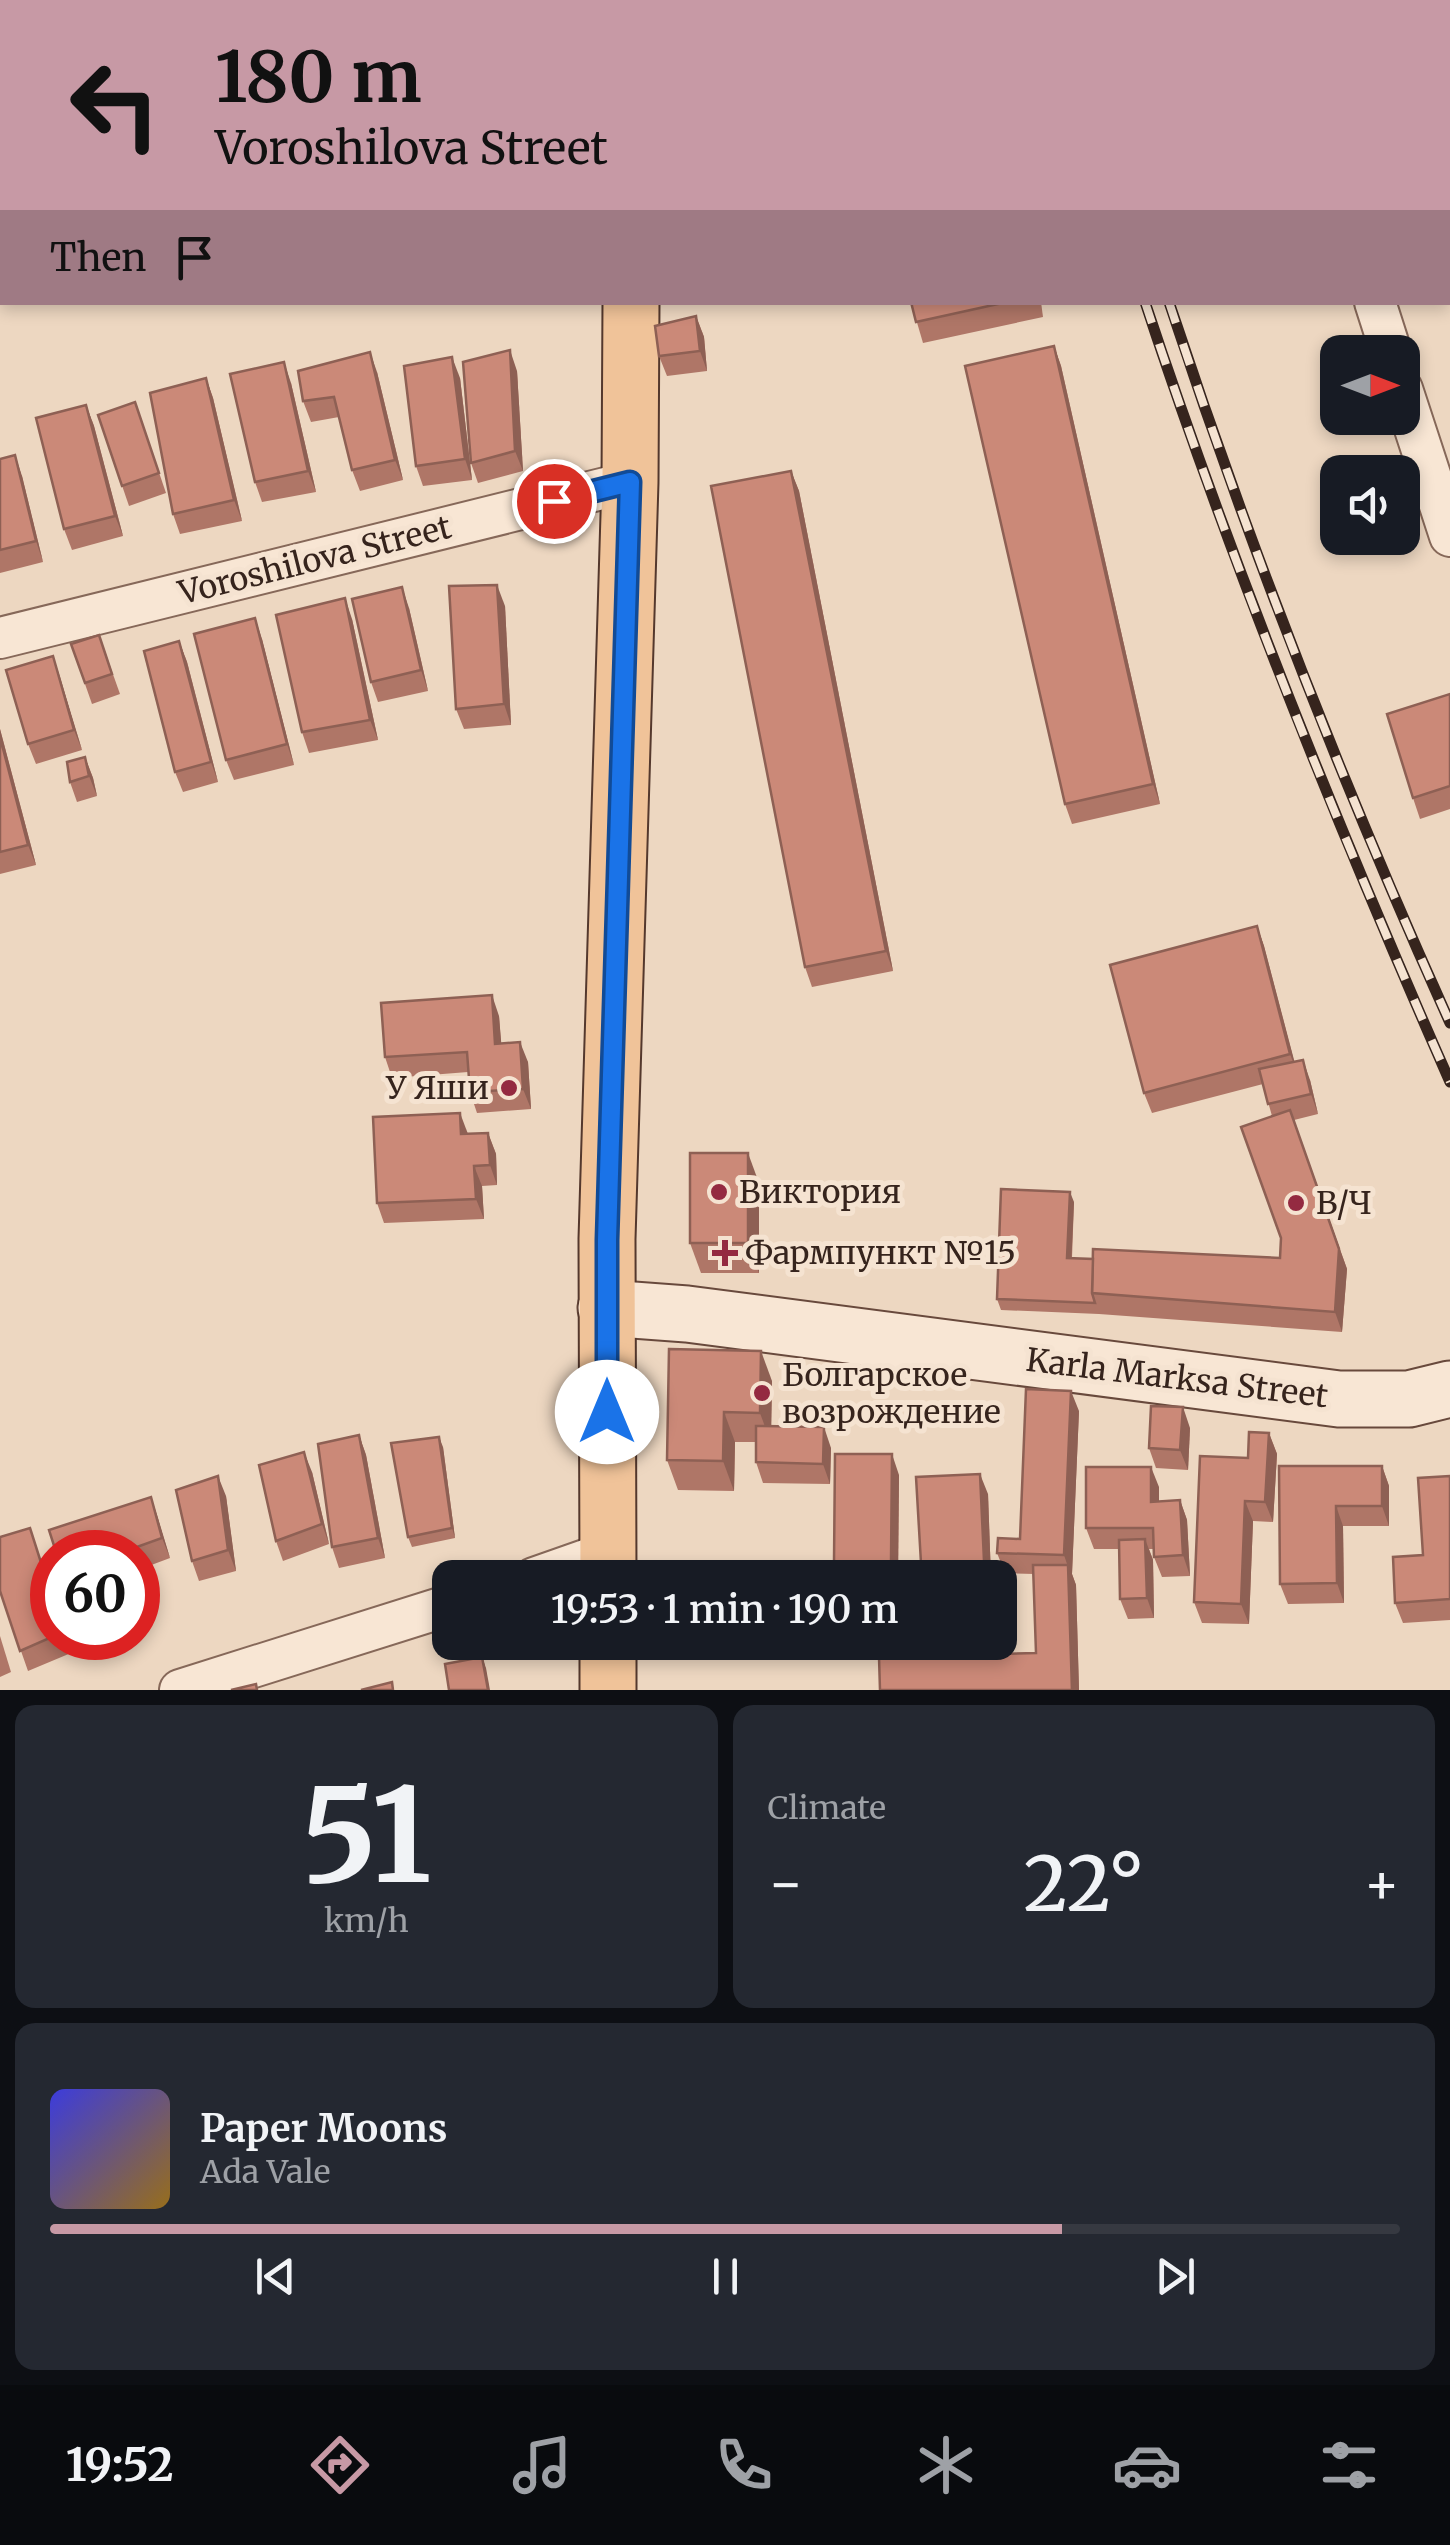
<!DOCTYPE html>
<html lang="en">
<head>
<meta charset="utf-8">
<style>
  body { margin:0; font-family:Merriweather,serif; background:#242831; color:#f1f3f6; height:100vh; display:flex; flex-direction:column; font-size:38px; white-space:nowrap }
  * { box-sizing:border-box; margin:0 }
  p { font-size:32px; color:#9ea1a6 }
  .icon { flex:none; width:55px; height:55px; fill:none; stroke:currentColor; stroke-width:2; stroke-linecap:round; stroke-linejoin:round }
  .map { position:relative; height:1690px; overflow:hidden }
  .drawer { display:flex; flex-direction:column; gap:15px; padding:15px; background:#0d0f14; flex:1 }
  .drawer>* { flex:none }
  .hud { position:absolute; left:0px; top:0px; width:1450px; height:305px; box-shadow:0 5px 15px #0003; background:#c799a5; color:#111; overflow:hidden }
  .needle { width:65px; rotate:90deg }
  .tools { position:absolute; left:1320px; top:335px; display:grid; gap:20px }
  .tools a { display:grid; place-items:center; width:100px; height:100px; border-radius:20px; background:#171b24; box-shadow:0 5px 15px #0003; font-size:50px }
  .speed { position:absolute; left:30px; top:1530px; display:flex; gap:20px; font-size:50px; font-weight:700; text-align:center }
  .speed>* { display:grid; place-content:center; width:130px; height:130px; border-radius:50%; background:#171b24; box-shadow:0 5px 15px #0003; line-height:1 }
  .speed .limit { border:15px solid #d22; background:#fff; color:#111 }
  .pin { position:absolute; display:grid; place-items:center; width:85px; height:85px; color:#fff; margin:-42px; border:5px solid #fff; border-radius:50%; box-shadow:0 2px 10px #0007 }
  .me { position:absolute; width:110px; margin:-55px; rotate:0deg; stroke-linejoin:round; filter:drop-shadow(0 0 8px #0008) }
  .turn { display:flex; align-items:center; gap:35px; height:210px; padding:0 50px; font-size:45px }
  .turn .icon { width:130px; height:130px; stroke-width:2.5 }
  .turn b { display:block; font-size:70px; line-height:85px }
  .then { display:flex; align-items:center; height:95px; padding:0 50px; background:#0003; gap:20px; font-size:38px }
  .big { font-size:75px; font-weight:600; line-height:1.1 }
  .drawer .widget { flex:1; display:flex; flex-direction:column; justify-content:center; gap:15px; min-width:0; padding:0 35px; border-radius:20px; background:#242831 }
  .drawer .dial { align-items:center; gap:0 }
  .dial b { font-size:130px; line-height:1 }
  .song { display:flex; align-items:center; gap:30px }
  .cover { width:120px; height:120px; border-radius:15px; background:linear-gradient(135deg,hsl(240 70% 55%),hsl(40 70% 35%)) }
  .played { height:10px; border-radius:5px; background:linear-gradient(90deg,#c799a5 75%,#363941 75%) }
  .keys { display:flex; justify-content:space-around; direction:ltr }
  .heat { display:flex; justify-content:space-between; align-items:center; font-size:55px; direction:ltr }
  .drawer .tiles { flex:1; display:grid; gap:15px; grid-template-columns:1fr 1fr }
  .widget:last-child { grid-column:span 2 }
  .trip { position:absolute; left:432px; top:1560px; width:585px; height:100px; border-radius:20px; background:#171b24; box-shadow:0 5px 15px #0003; font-weight:600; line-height:100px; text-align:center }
  .tab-bar { display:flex; height:160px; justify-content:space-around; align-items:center; background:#090b0e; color:#9ea1a6 }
  .tab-bar .icon { width:70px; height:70px }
  .tab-bar .on { color:#c799a5 }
  .tab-bar b { font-size:45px; color:#f1f3f6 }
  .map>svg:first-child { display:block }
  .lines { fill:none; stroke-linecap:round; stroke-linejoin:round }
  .minor-casing { stroke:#866859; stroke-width:44 }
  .secondary-casing { stroke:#68493c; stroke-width:59 }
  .primary-casing { stroke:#54382d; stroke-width:59 }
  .minor { stroke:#f8e6d4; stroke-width:40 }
  .secondary { stroke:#f8e6d4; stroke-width:55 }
  .primary { stroke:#f0c399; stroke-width:55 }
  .rail-casing { stroke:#36241d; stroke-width:11 }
  .rail { stroke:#f5e3d1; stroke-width:8; stroke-dasharray:22; stroke-linecap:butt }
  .wall { fill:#af7667 }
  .shaded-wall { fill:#8e6054 }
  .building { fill:#cb8978; stroke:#8e6054; stroke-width:2.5 }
  .route-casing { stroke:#114b97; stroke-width:25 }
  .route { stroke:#1a73e8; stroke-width:18 }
  .poi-dot { fill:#942a41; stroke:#f5e3d1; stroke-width:4 }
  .labels { text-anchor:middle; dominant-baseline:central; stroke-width:10; stroke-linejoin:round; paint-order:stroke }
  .street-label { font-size:32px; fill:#36241d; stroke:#f5e3d1 }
  .poi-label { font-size:32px; fill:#36241d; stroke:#f5e3d1; text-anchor:start }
</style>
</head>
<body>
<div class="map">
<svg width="1450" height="1690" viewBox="0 0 1450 1690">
  <rect width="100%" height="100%" fill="#edd7c1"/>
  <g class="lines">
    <defs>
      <g id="minor">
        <path d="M1278 0V2"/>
        <path d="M1375 302 1391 352"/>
        <path d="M1402 389 1450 536"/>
        <path d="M0 638 630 482"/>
        <path d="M534 1578 608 1552"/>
        <path d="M180 1690 450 1605"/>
      </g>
      <path id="secondary" d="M606 1308 687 1314 1339 1399H1409L1450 1389"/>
      <g id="primary">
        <path d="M634 2V0"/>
        <path d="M608 1578 607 1239 630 482 631 302"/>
        <path d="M608 1690V1642"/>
      </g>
    </defs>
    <use href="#minor" class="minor-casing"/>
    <use href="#secondary" class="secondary-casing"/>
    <use href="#primary" class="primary-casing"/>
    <use href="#minor" class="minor"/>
    <use href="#secondary" class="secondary"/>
    <use href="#primary" class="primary"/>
    <defs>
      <g id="rail">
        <path d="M1051 0V2"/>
        <path d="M1074 0 1075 2"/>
        <path d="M1145 302C1233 568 1337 826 1450 1082"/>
        <path d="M1169 302C1250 548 1344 788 1450 1023"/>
      </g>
    </defs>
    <use href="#rail" class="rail-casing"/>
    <use href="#rail" class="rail"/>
  </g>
  <g class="wall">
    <path d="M1320 0H1427L1417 2H1321Z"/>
    <path d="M1448 4 1450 11V64H1448Z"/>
    <path d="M1448 103 1450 116V141L1448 142Z"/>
    <path d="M0 149H2V237L0 238Z"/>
    <path d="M1448 229H1450V300L1448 301Z"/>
    <path d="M911 302H1041L1043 317 923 343Z"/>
    <path d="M696 316 704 337 707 371 667 376 659 356Z"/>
    <path d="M1054 346 1061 366 1160 804 1072 824 1065 804Z"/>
    <path d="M517 371 523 471 478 483 471 463Z"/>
    <path d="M377 372 403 480 360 491 352 470 339 417 311 422 303 401Z"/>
    <path d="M206 378 213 398 242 521 180 534 173 514Z"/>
    <path d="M460 378 472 480 423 486 416 466Z"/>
    <path d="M291 383 316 492 262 502 255 482Z"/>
    <path d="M135 402 166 493 129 506 98 415Z"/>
    <path d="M86 405 94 426 123 536 72 550 64 529Z"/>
    <path d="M0 459 22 476 43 562 0 573Z"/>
    <path d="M791 471 799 491 893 971 812 987 805 967Z"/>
    <path d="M505 606 511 725 464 729 456 709Z"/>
    <path d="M409 608 428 691 378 702 371 682Z"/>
    <path d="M352 619 378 740 309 753 302 732Z"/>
    <path d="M99 635 120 694 92 704 71 644Z"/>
    <path d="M262 639 294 765 234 780 226 760Z"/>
    <path d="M179 641 187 662 218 782 183 792 175 772Z"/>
    <path d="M53 656 82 750 36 764 28 744Z"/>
    <path d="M1450 694V809L1420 819 1413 798Z"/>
    <path d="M0 729 36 865 0 874Z"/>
    <path d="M85 757 93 778 97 796 77 802 70 782Z"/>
    <path d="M1257 926 1264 946 1294 1061 1310 1080 1318 1114 1294 1120 1347 1269 1342 1332 1099 1314 1001 1310 997 1299 1074 1202 1072 1258H1280L1281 1238 1272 1116 1263 1084 1152 1113 1144 1093Z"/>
    <path d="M499 1016 501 1043 528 1062 531 1109 477 1113 470 1092 468 1072 392 1078 385 1057Z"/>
    <path d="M488 1133 496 1154 497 1185 482 1186 484 1219 384 1223 377 1203 468 1134Z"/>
    <path d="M759 1183V1273H701L690 1243Z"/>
    <path d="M669 1349 772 1381 771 1427 831 1448 830 1484 763 1483 756 1462V1442H735L734 1491 678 1490 667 1460Z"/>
    <path d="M1079 1411 1072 1574 1076 1585 1079 1690H880L1036 1653 1034 1574 1005 1573 997 1553 1020 1539Z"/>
    <path d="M1190 1428 1188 1470 1156 1468 1149 1448Z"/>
    <path d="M1269 1433 1277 1454 1273 1522 1253 1521 1249 1624 1202 1623 1194 1602 1248 1458Z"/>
    <path d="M359 1435 366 1455 385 1558 339 1568 332 1547Z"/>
    <path d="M443 1447 455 1538 412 1547 408 1537Z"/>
    <path d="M1279 1466H1382L1389 1486V1526H1343L1344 1603 1288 1604 1280 1584Z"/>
    <path d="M312 1472 329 1544 283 1561 276 1541Z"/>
    <path d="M899 1475 898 1578H840L834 1562Z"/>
    <path d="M1450 1477V1620L1403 1623 1395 1603 1423 1555Z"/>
    <path d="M1159 1487V1501L1180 1500 1187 1520 1190 1576 1162 1577 1154 1557V1549H1149L1153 1560 1154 1618 1128 1619 1120 1599 1119 1549H1094L1086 1528Z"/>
    <path d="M988 1494 991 1578H926L921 1563Z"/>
    <path d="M226 1496 236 1571 199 1581 192 1561Z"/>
    <path d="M151 1497 170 1558 138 1570V1552H56Z"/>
    <path d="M30 1528 52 1594V1638H66L71 1653 28 1671 0 1591Z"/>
    <path d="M0 1636 11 1672 0 1677Z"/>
    <path d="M83 1638H118L86 1646Z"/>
  </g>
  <g class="shaded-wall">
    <path d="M1448 103 1450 116V127L1448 120Z"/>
    <path d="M696 316 704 337 707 371 700 351Z"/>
    <path d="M1054 346 1061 366 1160 804 1153 784Z"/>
    <path d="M510 350 517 371 523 471 515 451Z"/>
    <path d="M370 352 377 372 403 480 395 460Z"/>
    <path d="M452 357 460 378 472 480 465 459Z"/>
    <path d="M284 362 291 383 316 492 308 471Z"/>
    <path d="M206 378 213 398 242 521 234 500Z"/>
    <path d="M86 405 94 426 123 536 115 516Z"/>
    <path d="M15 455 22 476 43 562 36 541Z"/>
    <path d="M791 471 799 491 893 971 886 951Z"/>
    <path d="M497 585 505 606 511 725 504 704Z"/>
    <path d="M402 587 409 608 428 691 421 670Z"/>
    <path d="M345 598 352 619 378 740 370 720Z"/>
    <path d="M255 618 262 639 294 765 287 744Z"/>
    <path d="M179 641 187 662 218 782 211 762Z"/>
    <path d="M53 656 60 677 82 750 74 730Z"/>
    <path d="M0 729 36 865 28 845 0 737Z"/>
    <path d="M85 757 93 778 97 796 89 776Z"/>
    <path d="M1257 926 1264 946 1298 1075 1290 1054Z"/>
    <path d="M492 995 499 1016 503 1064 495 1044Z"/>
    <path d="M520 1042 528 1062 531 1109 523 1089Z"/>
    <path d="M1303 1060 1310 1080 1318 1114 1311 1094Z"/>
    <path d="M1290 1110 1347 1269 1342 1332 1335 1312Z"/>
    <path d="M460 1113 468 1134H461Z"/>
    <path d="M488 1133 496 1154 497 1185 490 1165Z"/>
    <path d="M748 1153 759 1183V1273L748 1243Z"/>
    <path d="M474 1166 482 1186 484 1219 476 1199Z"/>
    <path d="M1070 1192 1074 1202 1071 1268 1067 1258Z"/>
    <path d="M761 1351 772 1381 771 1443 760 1413Z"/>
    <path d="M1071 1391 1079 1411 1072 1574 1076 1585 1079 1690H1072L1068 1567 1064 1555Z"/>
    <path d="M1183 1407 1190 1428 1188 1470 1180 1450Z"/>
    <path d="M724 1412 735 1442 734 1491 723 1461Z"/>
    <path d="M824 1427 831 1448 830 1484 823 1464Z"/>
    <path d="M1269 1433 1277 1454 1273 1522 1265 1502Z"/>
    <path d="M359 1435 366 1455 385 1558 378 1538Z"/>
    <path d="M439 1437 443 1447 455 1538 452 1528Z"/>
    <path d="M304 1452 312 1472 329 1544 322 1524Z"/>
    <path d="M892 1454 899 1475 898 1578H896L891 1562Z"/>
    <path d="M1382 1466 1389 1486V1526L1382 1506Z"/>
    <path d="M1151 1467 1159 1487V1522L1151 1502Z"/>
    <path d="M980 1474 988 1494 991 1578 984 1561Z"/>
    <path d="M218 1476 226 1496 236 1571 228 1550Z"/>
    <path d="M151 1497 158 1518 170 1558 162 1538Z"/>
    <path d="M1180 1500 1187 1520 1190 1576 1183 1555Z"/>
    <path d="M1245 1501 1253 1521 1249 1624 1241 1604Z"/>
    <path d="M1336 1506 1343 1526 1344 1603 1337 1583Z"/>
    <path d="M1145 1539 1153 1560 1154 1618 1147 1598Z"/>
    <path d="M482 1657 486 1668 490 1690H488Z"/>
  </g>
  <g class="building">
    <rect x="17" y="0" width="210" height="2"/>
    <path d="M689 0H753V2H690Z"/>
    <path d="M1320 0H1338L1328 2H1321Z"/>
    <path d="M1448 7 1450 18V42H1448Z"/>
    <rect x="0" y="149" width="2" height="67"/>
    <path d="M1448 229H1450V277L1448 278Z"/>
    <path d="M911 302H1007L916 322Z"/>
    <path d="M696 316 700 351 659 356 655 326Z"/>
    <path d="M1054 346 1153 784 1065 804 965 366Z"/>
    <path d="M510 350 515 451 471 463 463 362Z"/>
    <path d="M370 352 395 460 352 470 334 397 303 401 298 371Z"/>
    <path d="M452 357 465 459 416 466 404 366Z"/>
    <path d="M284 362 308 471 255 482 230 374Z"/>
    <path d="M206 378 234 500 173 514 150 393Z"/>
    <path d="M135 402 159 473 122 486 98 415Z"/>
    <path d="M86 405 115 516 64 529 36 418Z"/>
    <path d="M15 455 36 541 0 550V459Z"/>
    <path d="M791 471 886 951 805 967 711 486Z"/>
    <path d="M497 585 504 704 456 709 449 586Z"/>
    <path d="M402 587 421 670 371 682 352 599Z"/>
    <path d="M345 598 370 720 302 732 276 615Z"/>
    <path d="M255 618 287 744 226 760 194 634Z"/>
    <path d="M99 635 112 674 85 683 71 644Z"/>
    <path d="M179 641 211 762 175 772 144 651Z"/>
    <path d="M53 656 74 730 28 744 6 670Z"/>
    <path d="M1450 694V786L1413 798 1387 714Z"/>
    <path d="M0 737 28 845 0 852Z"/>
    <path d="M85 757 89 776 70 782 67 762Z"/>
    <path d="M1257 926 1290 1054 1144 1093 1110 965Z"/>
    <path d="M492 995 495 1044 520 1042 523 1089 470 1092 467 1052 385 1057 381 1003Z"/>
    <path d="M1303 1060 1311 1094 1268 1104 1259 1069Z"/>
    <path d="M1290 1110 1339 1249 1335 1312 1092 1293 1093 1249 1280 1258 1281 1238 1241 1127Z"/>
    <path d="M460 1113 461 1134 488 1133 490 1165 474 1166 476 1199 377 1203 373 1117Z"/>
    <rect x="690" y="1153" width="58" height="90"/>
    <path d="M1001 1189 1070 1192 1067 1258 1093 1259 1092 1293 1095 1303 997 1299Z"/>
    <path d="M669 1349 761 1351 760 1413 724 1412 723 1461 667 1460Z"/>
    <path d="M1026 1389 1071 1391 1064 1555 997 1553 998 1538 1020 1539Z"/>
    <path d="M1151 1406 1183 1407 1180 1450 1149 1448Z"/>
    <path d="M756 1426 824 1427 823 1464 756 1462Z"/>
    <path d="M1249 1432 1269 1433 1265 1502 1245 1501 1241 1604 1194 1602 1200 1456 1248 1458Z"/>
    <path d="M359 1435 378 1538 332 1547 318 1444Z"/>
    <path d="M439 1437 452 1528 408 1537 391 1443Z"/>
    <path d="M304 1452 322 1524 276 1541 259 1465Z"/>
    <path d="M835 1454H892L891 1562H834Z"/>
    <path d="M1279 1466H1382V1506H1336L1337 1583 1280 1584Z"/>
    <path d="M1086 1467H1151V1502L1180 1500 1183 1555 1154 1557 1153 1528H1086Z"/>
    <path d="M980 1474 984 1561 921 1563 916 1477Z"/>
    <path d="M218 1476 228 1550 192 1561 176 1490Z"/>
    <path d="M1450 1476V1599L1395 1603 1393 1557 1423 1555 1418 1478Z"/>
    <path d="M151 1497 162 1538 123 1552H56L49 1530Z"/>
    <path d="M30 1528 52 1597V1637L20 1651 0 1591V1537Z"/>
    <path d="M1145 1539 1147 1598 1120 1599 1119 1540Z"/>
    <path d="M1033 1565H1068L1072 1690H880L879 1657 1036 1653Z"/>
    <path d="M482 1657 488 1690H449L445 1664Z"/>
    <path d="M392 1682 393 1690H361Z"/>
    <path d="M256 1684 257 1690H231Z"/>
  </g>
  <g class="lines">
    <defs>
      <path id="route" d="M554 501 630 482 607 1240V1412"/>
    </defs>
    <use href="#route" class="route-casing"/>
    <use href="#route" class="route"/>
  </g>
  <g class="poi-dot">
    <circle cx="509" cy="1088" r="10"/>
    <circle cx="719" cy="1192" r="10"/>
    <circle cx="1296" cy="1203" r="10"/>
    <path d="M720 1238h10v10h10v10h-10v10h-10v-10h-10v-10h10z"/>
    <circle cx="762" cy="1393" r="10"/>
  </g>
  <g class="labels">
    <g class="street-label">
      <text transform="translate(315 560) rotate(-14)">Voroshilova Street</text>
      <text transform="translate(1177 1378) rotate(7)">Karla Marksa Street</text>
    </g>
    <g class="poi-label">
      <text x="489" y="1088" text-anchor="end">У Яши</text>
      <text x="739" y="1192">Виктория</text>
      <text x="1316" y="1203">В/Ч</text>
      <text x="745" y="1253">Фармпункт №15</text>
      <text x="782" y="1375">Болгарское<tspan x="782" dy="37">возрождение</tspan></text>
    </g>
  </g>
</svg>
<div class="tools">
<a><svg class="needle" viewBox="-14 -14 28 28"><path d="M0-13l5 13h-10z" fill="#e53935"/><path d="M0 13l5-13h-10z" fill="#9ea1a6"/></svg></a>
<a><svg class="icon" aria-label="sound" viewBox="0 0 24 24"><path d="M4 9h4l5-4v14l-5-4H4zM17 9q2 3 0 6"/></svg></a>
</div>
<div class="speed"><div class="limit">60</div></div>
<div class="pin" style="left:554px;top:501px;background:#d93025"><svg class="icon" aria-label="arrive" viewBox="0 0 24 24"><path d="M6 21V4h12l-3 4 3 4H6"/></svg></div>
<svg class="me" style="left:607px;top:1412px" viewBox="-20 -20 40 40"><circle r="19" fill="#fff"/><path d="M0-13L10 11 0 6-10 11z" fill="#1a73e8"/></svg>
<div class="trip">19:53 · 1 min · 190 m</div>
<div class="hud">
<div class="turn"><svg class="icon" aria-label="left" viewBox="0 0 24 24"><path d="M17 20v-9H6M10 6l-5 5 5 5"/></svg><div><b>180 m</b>Voroshilova Street</div></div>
<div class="then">Then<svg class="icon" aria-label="arrive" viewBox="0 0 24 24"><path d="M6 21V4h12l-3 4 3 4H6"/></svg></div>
</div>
</div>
<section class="drawer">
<div class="tiles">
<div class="widget dial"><b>51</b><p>km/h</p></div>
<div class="widget"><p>Climate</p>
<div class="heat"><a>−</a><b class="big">22°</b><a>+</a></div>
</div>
<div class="widget">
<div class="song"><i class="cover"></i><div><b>Paper Moons</b><p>Ada Vale</p></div></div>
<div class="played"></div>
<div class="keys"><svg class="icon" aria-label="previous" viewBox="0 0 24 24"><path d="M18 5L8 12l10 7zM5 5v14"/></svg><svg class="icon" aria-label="pause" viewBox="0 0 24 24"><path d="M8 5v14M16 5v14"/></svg><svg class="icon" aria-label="next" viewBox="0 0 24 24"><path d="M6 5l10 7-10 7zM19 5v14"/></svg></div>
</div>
</div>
</section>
<nav class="tab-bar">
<b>19:52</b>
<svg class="icon on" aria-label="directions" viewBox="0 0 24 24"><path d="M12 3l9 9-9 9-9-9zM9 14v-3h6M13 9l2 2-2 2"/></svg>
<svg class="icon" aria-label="music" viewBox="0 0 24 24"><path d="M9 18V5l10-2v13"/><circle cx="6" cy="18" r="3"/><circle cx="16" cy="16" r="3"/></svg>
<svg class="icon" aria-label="phone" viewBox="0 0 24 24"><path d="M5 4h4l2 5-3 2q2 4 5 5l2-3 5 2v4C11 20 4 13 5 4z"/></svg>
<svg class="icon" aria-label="climate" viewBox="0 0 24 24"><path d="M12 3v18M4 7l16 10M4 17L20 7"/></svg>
<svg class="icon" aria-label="car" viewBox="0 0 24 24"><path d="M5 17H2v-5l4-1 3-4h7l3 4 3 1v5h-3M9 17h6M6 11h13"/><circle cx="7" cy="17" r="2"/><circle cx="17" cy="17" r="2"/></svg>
<svg class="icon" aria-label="filters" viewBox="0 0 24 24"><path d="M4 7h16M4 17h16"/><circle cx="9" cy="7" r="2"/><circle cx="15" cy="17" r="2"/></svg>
</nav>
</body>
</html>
